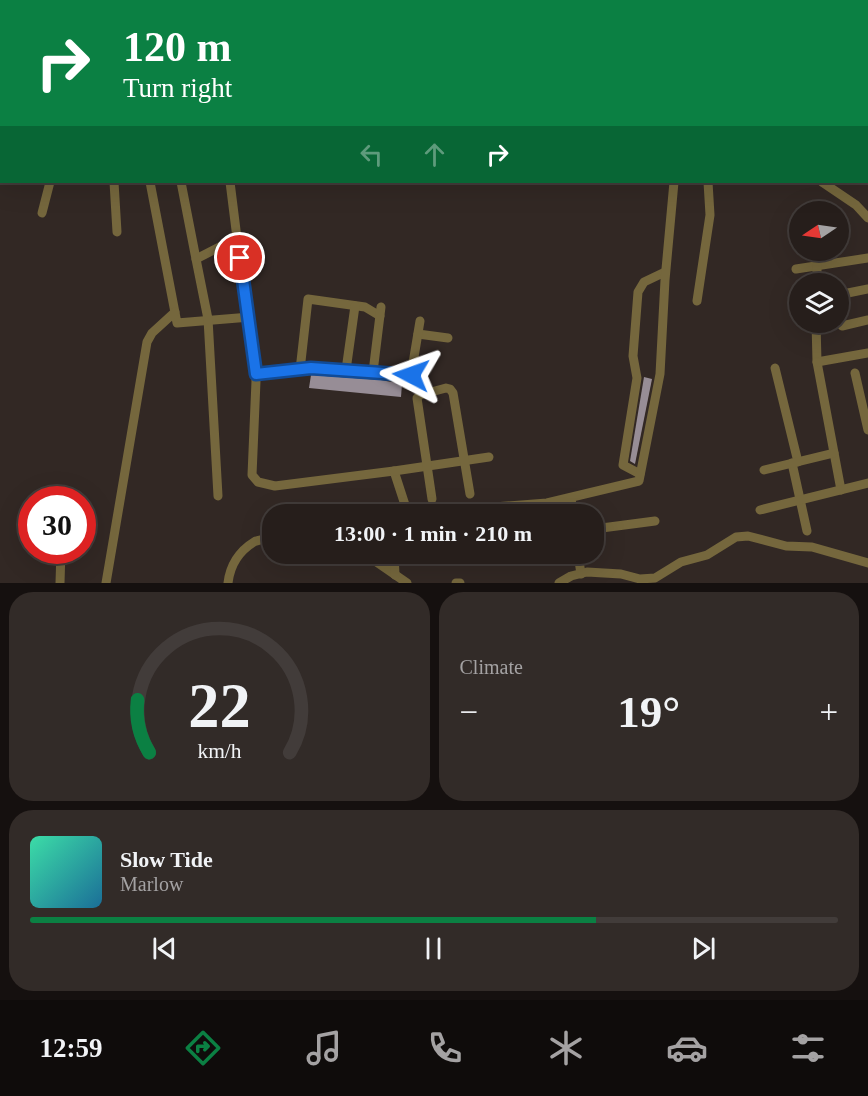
<!DOCTYPE html>
<html lang="en">
<head>
<meta charset="utf-8">
<style>
  body { margin:0; font-family:Georgia,serif; background:#322b28; color:#f1f3f6; height:100vh; display:flex; flex-direction:column; font-size:22px; white-space:nowrap }
  * { box-sizing:border-box; margin:0 }
  p { font-size:20px; color:#a4a2a3 }
  .icon { flex:none; width:33px; height:33px; fill:none; stroke:currentColor; stroke-width:2; stroke-linecap:round; stroke-linejoin:round }
  .map { position:relative; height:583px; overflow:hidden }
  .panel { display:flex; flex-direction:column; gap:9px; padding:9px; background:#15100f; flex:1 }
  .panel>* { flex:none }
  .guide { position:absolute; left:0px; top:0px; width:868px; height:183px; box-shadow:0 6px 24px #0002,0 0 0 2px #423c3a; background:#0b8043; color:#fff; overflow:hidden }
  .needle { width:39px; rotate:257deg }
  .buttons { position:absolute; left:789px; top:201px; display:grid; gap:12px }
  .buttons a { display:grid; place-items:center; width:60px; height:60px; border-radius:50%; background:#261e1b; box-shadow:0 6px 24px #0002,0 0 0 2px #423c3a; font-size:30px }
  .speed { position:absolute; left:18px; top:486px; display:flex; gap:12px; font-size:30px; font-weight:700; text-align:center }
  .speed>* { display:grid; place-content:center; width:78px; height:78px; border-radius:50%; background:#261e1b; box-shadow:0 6px 24px #0002,0 0 0 2px #423c3a; line-height:1 }
  .speed .limit { border:9px solid #d22; background:#fff; color:#111 }
  .pin { position:absolute; display:grid; place-items:center; width:51px; height:51px; color:#fff; margin:-26px; border:3px solid #fff; border-radius:50%; box-shadow:0 2px 6px #0007 }
  .me { position:absolute; width:66px; margin:-33px; rotate:274deg; stroke-linejoin:round; filter:drop-shadow(0 0 4px #0008) }
  .turn { display:flex; align-items:center; gap:21px; height:126px; padding:0 24px; font-size:27px }
  .turn .icon { width:78px; height:78px; stroke-width:2.5 }
  .turn b { display:block; font-size:42px; line-height:51px }
  .lanes { display:flex; align-items:center; height:57px; padding:0 24px; background:#0003; justify-content:center; gap:30px; direction:ltr }
  .lanes .off { opacity:.35 }
  .big { font-size:45px; font-weight:800; line-height:1.1 }
  .panel .tile { flex:1; display:flex; flex-direction:column; justify-content:center; gap:9px; min-width:0; padding:0 21px; border-radius:24px; background:#322b28 }
  .panel .dial { align-items:center; gap:0 }
  .dial svg { height:156px; overflow:visible; fill:none; stroke:#423c3a; stroke-width:7; stroke-linecap:round; text-anchor:middle }
  .dial text { fill:#f1f3f6; stroke:none }
  .song { display:flex; align-items:center; gap:18px }
  .cover { width:72px; height:72px; border-radius:9px; background:linear-gradient(135deg,hsl(160 70% 55%),hsl(200 70% 35%)) }
  .played { height:6px; border-radius:3px; background:linear-gradient(90deg,#0b8043 70%,#423c3a 70%) }
  .keys { display:flex; justify-content:space-around; direction:ltr }
  .heat { display:flex; justify-content:space-between; align-items:center; font-size:33px; direction:ltr }
  .panel .tiles { flex:1; display:grid; gap:9px; grid-template-columns:1fr 1fr }
  .tile:last-child { grid-column:span 2 }
  .trip { position:absolute; left:262px; top:504px; width:342px; height:60px; border-radius:24px; background:#261e1b; box-shadow:0 6px 24px #0002,0 0 0 2px #423c3a; font-weight:800; line-height:60px; text-align:center }
  .tab-bar { display:flex; height:96px; justify-content:space-around; align-items:center; background:#0f0c0b; color:#a4a2a3 }
  .tab-bar .icon { width:42px; height:42px }
  .tab-bar .on { color:#0b8043 }
  .tab-bar b { font-size:27px; color:#f1f3f6 }
  .map>svg:first-child { display:block }
  .building { fill:#978d96 }
  .lines { fill:none; stroke-linecap:round; stroke-linejoin:round }
  .minor { stroke:#75673d; stroke-width:9 }
  .rail-casing { stroke:#b8b1ae; stroke-width:4.5 }
  .rail { stroke:#281f1a; stroke-width:2; stroke-dasharray:7; stroke-linecap:butt }
  .route-casing { stroke:#114b97; stroke-width:15 }
  .route { stroke:#1a73e8; stroke-width:10 }
</style>
</head>
<body>
<div class="map">
<svg width="868" height="583" viewBox="0 0 868 583">
  <rect width="100%" height="100%" fill="#322824"/>
  <g class="building">
    <path d="M311 375 381 380 402 384 401 397 309 388Z"/>
    <path d="M644 377 652 379 635 464 630 461Z"/>
  </g>
  <g class="lines">
    <g class="minor">
      <path d="M477 0 480 2"/>
      <path d="M770 0 792 2"/>
      <path d="M22 2V0"/>
      <path d="M59 2V0"/>
      <path d="M99 2V0"/>
      <path d="M138 2V0"/>
      <path d="M187 2V0"/>
      <path d="M214 2V0"/>
      <path d="M246 2V0"/>
      <path d="M292 2V0"/>
      <path d="M338 2V0"/>
      <path d="M377 2V0"/>
      <path d="M417 2V0"/>
      <path d="M459 2V0"/>
      <path d="M829 2V0"/>
      <path d="M867 44H868"/>
      <path d="M0 124H2"/>
      <path d="M0 160H2"/>
      <path d="M114 182 117 232"/>
      <path d="M150 182 177 323 250 317 256 381 252 475 258 482 275 486 394 471 408 514"/>
      <path d="M181 182 196 259"/>
      <path d="M822 182 856 205 868 218"/>
      <path d="M42 213 50 182"/>
      <path d="M237 238 250 317"/>
      <path d="M796 269 868 258"/>
      <path d="M817 284V266"/>
      <path d="M838 295 868 289"/>
      <path d="M697 301 710 215 708 182"/>
      <path d="M816 322 817 362 841 490"/>
      <path d="M842 326 868 320"/>
      <path d="M418 334 448 338"/>
      <path d="M817 362 868 353"/>
      <path d="M775 368 798 462"/>
      <path d="M300 370 308 299 365 307 380 316"/>
      <path d="M346 370 355 306"/>
      <path d="M373 372 381 307"/>
      <path d="M855 373 868 430"/>
      <path d="M256 374 311 368 411 375 420 321"/>
      <path d="M792 463 807 531"/>
      <path d="M764 470 834 453"/>
      <path d="M394 471 489 457"/>
      <path d="M640 474 623 465 637 378 633 356 638 292 644 282 665 272"/>
      <path d="M218 496 208 319 196 259 237 238 230 182"/>
      <path d="M571 498 573 514"/>
      <path d="M432 499 417 398 420 395 446 388 450 389 453 393 470 494"/>
      <path d="M760 510 868 483"/>
      <path d="M340 514H374"/>
      <path d="M401 514 547 503 639 481 660 374 665 280 674 182"/>
      <path d="M594 529 655 521"/>
      <path d="M365 554 407 583"/>
      <path d="M394 554 395 575"/>
      <path d="M578 554 581 574"/>
      <path d="M394 557 413 554"/>
      <path d="M60 583 61 550"/>
      <path d="M106 583 147 342 152 333 175 312"/>
      <path d="M228 583C230 566 239 551 254 542 259 539 267 539 273 538"/>
      <path d="M456 583H460"/>
      <path d="M559 583 571 576 587 572 621 574 640 579 655 578 681 562 707 555 736 537 748 536 786 546 812 547 868 563"/>
    </g>
    <defs>
      <g id="rail">
        <path d="M533 0 536 2"/>
        <path d="M867 178H868"/>
      </g>
    </defs>
    <use href="#rail" class="rail-casing"/>
    <use href="#rail" class="rail"/>
  </g>
  <g class="lines">
    <defs>
      <path id="route" d="M240 258 256 374 311 368 411 375"/>
    </defs>
    <use href="#route" class="route-casing"/>
    <use href="#route" class="route"/>
  </g>
</svg>
<div class="buttons">
<a><svg class="needle" viewBox="-14 -14 28 28"><path d="M0-13l5 13h-10z" fill="#e53935"/><path d="M0 13l5-13h-10z" fill="#a4a2a3"/></svg></a>
<a><svg class="icon" aria-label="layers" viewBox="0 0 24 24"><path d="M12 4l9 5-9 5-9-5zM3 14l9 5 9-5"/></svg></a>
</div>
<div class="speed"><div class="limit">30</div></div>
<div class="pin" style="left:240px;top:258px;background:#d93025"><svg class="icon" aria-label="arrive" viewBox="0 0 24 24"><path d="M6 21V4h12l-3 4 3 4H6"/></svg></div>
<svg class="me" style="left:411px;top:375px" viewBox="-20 -20 40 40"><path d="M0-17L14 15 0 8-14 15z" fill="#1a73e8" stroke="#fff" stroke-width="4"/></svg>
<div class="trip">13:00 · 1 min · 210 m</div>
<div class="guide">
<div class="turn"><svg class="icon" aria-label="right" viewBox="0 0 24 24"><path d="M7 20v-9h11M14 6l5 5-5 5"/></svg><div><b>120 m</b>Turn right</div></div>
<div class="lanes"><svg class="icon off" aria-label="left" viewBox="0 0 24 24"><path d="M17 20v-9H6M10 6l-5 5 5 5"/></svg><svg class="icon off" aria-label="ahead" viewBox="0 0 24 24"><path d="M12 20V5M6 11l6-6 6 6"/></svg><svg class="icon" aria-label="right" viewBox="0 0 24 24"><path d="M7 20v-9h11M14 6l5 5-5 5"/></svg></div>
</div>
</div>
<section class="panel">
<div class="tiles">
<div class="tile dial"><svg viewBox="0 0 100 80">
<path d="M14 69A42 42 0 1 1 86 69"/>
<path d="M14 69A42 42 0 0 1 8 42" stroke="#0b8043"/>
<text x="50" y="56" font-size="32" font-weight="700">22</text>
<text x="50" y="72" font-size="11">km/h</text>
</svg></div>
<div class="tile"><p>Climate</p>
<div class="heat"><a>−</a><b class="big">19°</b><a>+</a></div>
</div>
<div class="tile">
<div class="song"><i class="cover"></i><div><b>Slow Tide</b><p>Marlow</p></div></div>
<div class="played"></div>
<div class="keys"><svg class="icon" aria-label="previous" viewBox="0 0 24 24"><path d="M18 5L8 12l10 7zM5 5v14"/></svg><svg class="icon" aria-label="pause" viewBox="0 0 24 24"><path d="M8 5v14M16 5v14"/></svg><svg class="icon" aria-label="next" viewBox="0 0 24 24"><path d="M6 5l10 7-10 7zM19 5v14"/></svg></div>
</div>
</div>
</section>
<nav class="tab-bar">
<b>12:59</b>
<svg class="icon on" aria-label="directions" viewBox="0 0 24 24"><path d="M12 3l9 9-9 9-9-9zM9 14v-3h6M13 9l2 2-2 2"/></svg>
<svg class="icon" aria-label="music" viewBox="0 0 24 24"><path d="M9 18V5l10-2v13"/><circle cx="6" cy="18" r="3"/><circle cx="16" cy="16" r="3"/></svg>
<svg class="icon" aria-label="phone" viewBox="0 0 24 24"><path d="M5 4h4l2 5-3 2q2 4 5 5l2-3 5 2v4C11 20 4 13 5 4z"/></svg>
<svg class="icon" aria-label="climate" viewBox="0 0 24 24"><path d="M12 3v18M4 7l16 10M4 17L20 7"/></svg>
<svg class="icon" aria-label="car" viewBox="0 0 24 24"><path d="M5 17H2v-5l4-1 3-4h7l3 4 3 1v5h-3M9 17h6M6 11h13"/><circle cx="7" cy="17" r="2"/><circle cx="17" cy="17" r="2"/></svg>
<svg class="icon" aria-label="filters" viewBox="0 0 24 24"><path d="M4 7h16M4 17h16"/><circle cx="9" cy="7" r="2"/><circle cx="15" cy="17" r="2"/></svg>
</nav>
</body>
</html>
